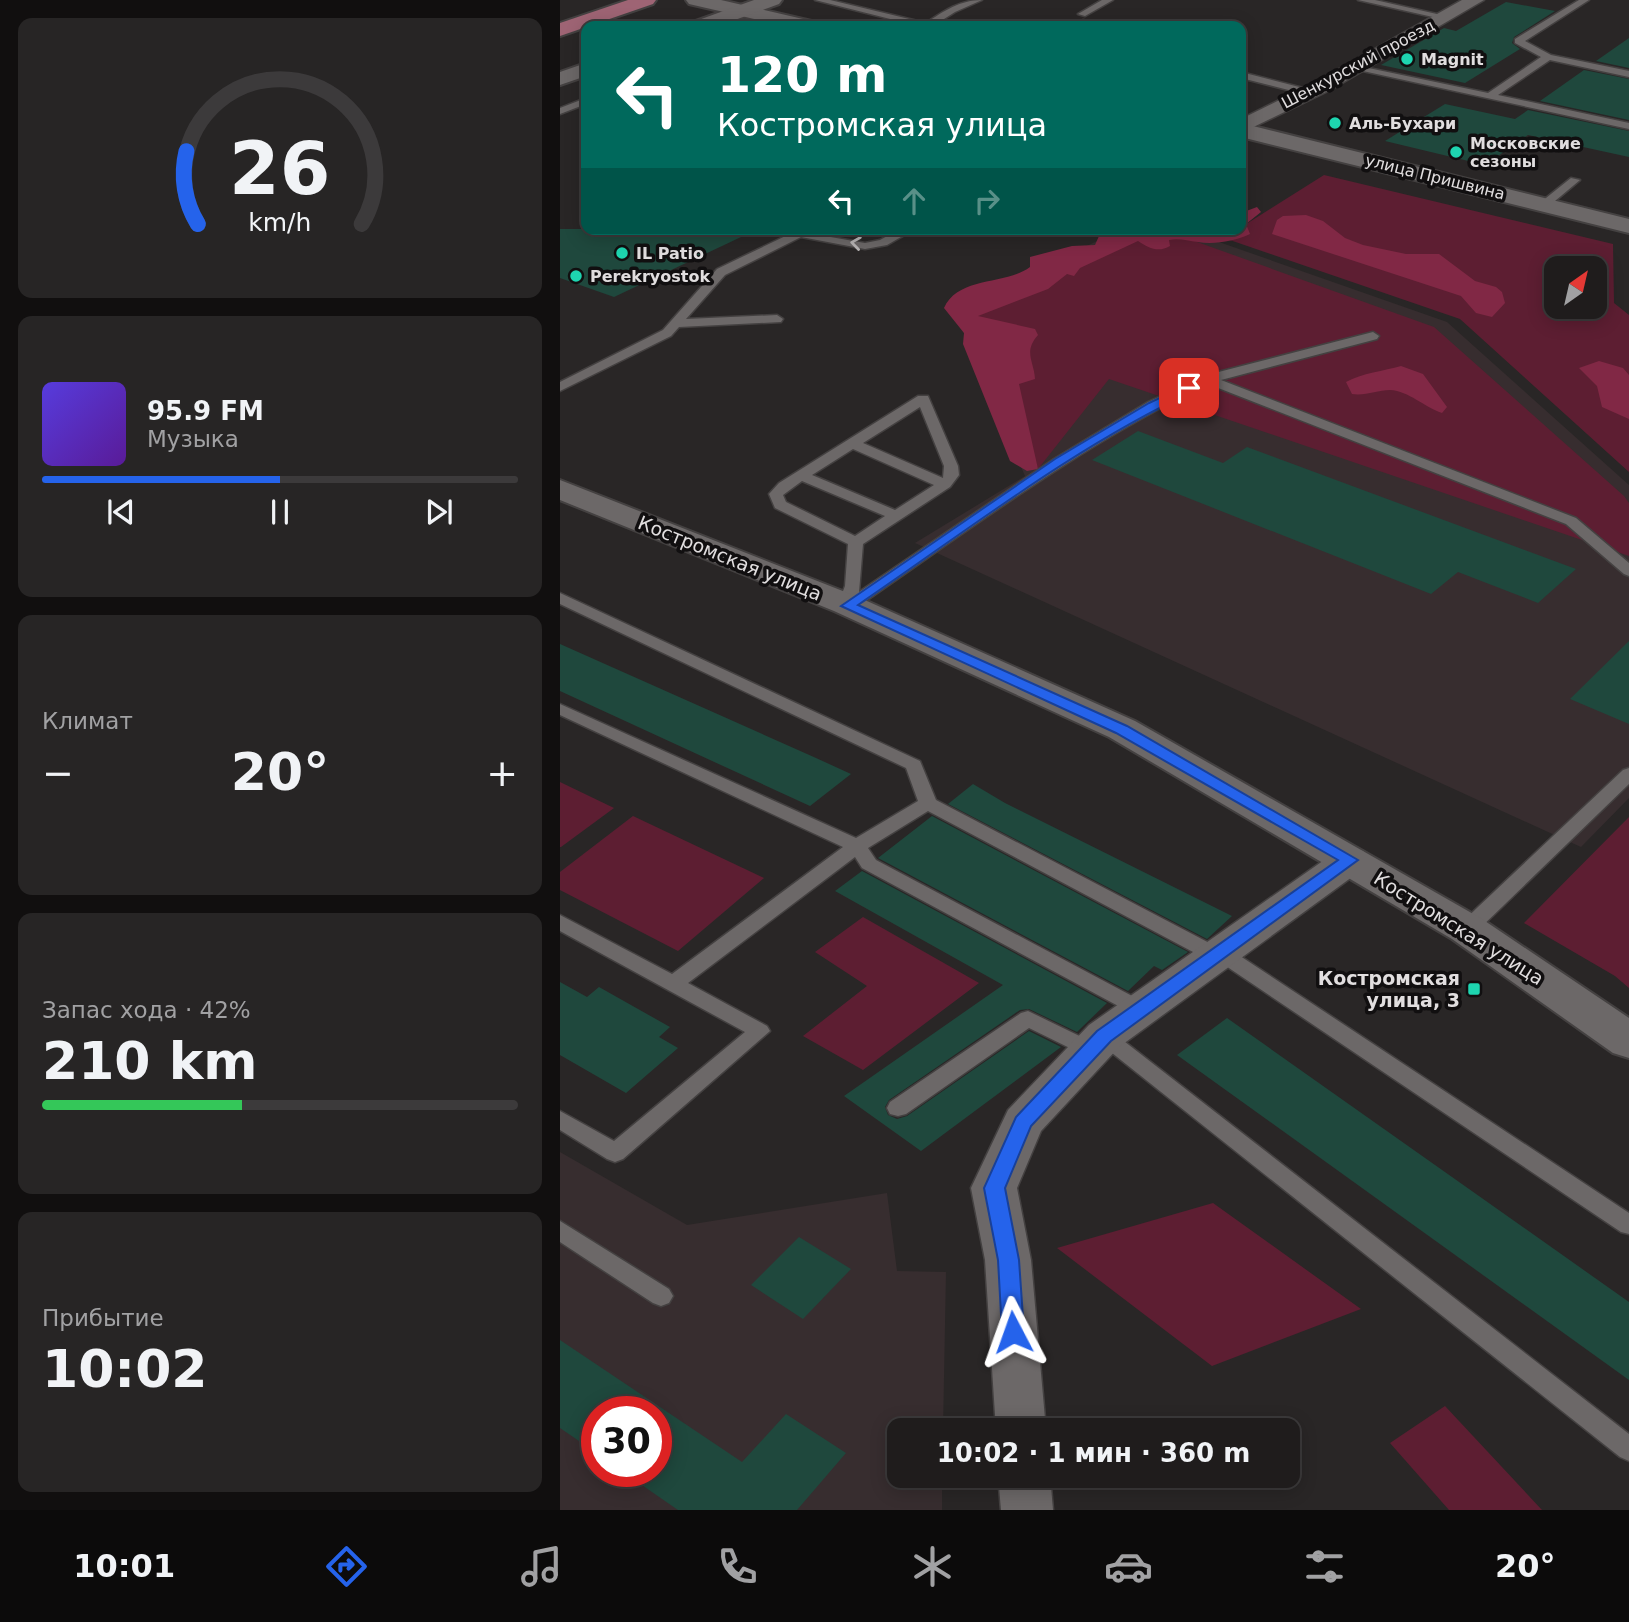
<!DOCTYPE html>
<html lang="ru">
<head>
<meta charset="utf-8">
<style>
  body { margin:0; font-family:"DejaVu Sans",sans-serif; background:#272525; color:#f1f3f6; height:100vh; display:flex; flex-direction:column; font-size:26px; white-space:nowrap }
  * { box-sizing:border-box; margin:0 }
  p { font-size:23px; color:#a1a1a3 }
  .icon { flex:none; width:38px; height:38px; fill:none; stroke:currentColor; stroke-width:2; stroke-linecap:round; stroke-linejoin:round }
  .map { position:relative; flex:1; overflow:hidden }
  .drawer { display:flex; flex-direction:column; gap:18px; padding:18px; background:#110f0f; width:560px }
  .drawer>* { flex:none }
  .banner { position:absolute; left:21px; top:21px; width:665px; height:214px; border-radius:14px; box-shadow:0 4px 18px #0003,0 0 0 2px #3c3a3b; background:#00695c; color:#fff; overflow:hidden }
  .needle { width:46px; rotate:34deg }
  .buttons { position:absolute; left:984px; top:256px; display:grid; gap:14px }
  .buttons a { display:grid; place-items:center; width:63px; height:63px; border-radius:14px; background:#1f1c1c; box-shadow:0 4px 18px #0003,0 0 0 2px #3c3a3b; font-size:35px }
  .speed { position:absolute; left:21px; top:1396px; display:flex; gap:14px; font-size:35px; font-weight:700; text-align:center }
  .speed>* { display:grid; place-content:center; width:91px; height:91px; border-radius:50%; background:#1f1c1c; box-shadow:0 4px 18px #0003,0 0 0 2px #3c3a3b; line-height:1 }
  .speed .limit { border:10px solid #d22; background:#fff; color:#111 }
  .pin { position:absolute; display:grid; place-items:center; width:60px; height:60px; color:#fff; margin:-30px; border-radius:14px; box-shadow:0 4px 10px #0006 }
  .me { position:absolute; width:77px; margin:-38px; rotate:356deg; stroke-linejoin:round; filter:drop-shadow(0 0 5px #0008) }
  .turn { display:flex; align-items:center; gap:24px; height:147px; padding:0 21px; font-size:32px }
  .turn .icon { width:91px; height:91px; stroke-width:2.5 }
  .turn b { display:block; font-size:49px; line-height:60px }
  .lanes { display:flex; align-items:center; height:66px; padding:0 21px; background:#0003; justify-content:center; gap:35px; direction:ltr }
  .lanes .off { opacity:.35 }
  .big { font-size:52px; font-weight:700; line-height:1.1 }
  .drawer .tile { flex:1; display:flex; flex-direction:column; justify-content:center; gap:10px; min-width:0; padding:0 24px; border-radius:14px; background:#272525 }
  .drawer .dial { align-items:center; gap:0 }
  .dial svg { height:182px; overflow:visible; fill:none; stroke:#3c3a3b; stroke-width:7; stroke-linecap:round; text-anchor:middle }
  .dial text { fill:#f1f3f6; stroke:none }
  .song { display:flex; align-items:center; gap:21px }
  .cover { width:84px; height:84px; border-radius:10px; background:linear-gradient(135deg,hsl(250 70% 55%),hsl(270 70% 35%)) }
  .played { height:7px; border-radius:4px; background:linear-gradient(90deg,#2563eb 50%,#3c3a3b 50%) }
  .keys { display:flex; justify-content:space-around; direction:ltr }
  .heat { display:flex; justify-content:space-between; align-items:center; font-size:38px; direction:ltr }
  .charge { height:10px; border-radius:5px; background:linear-gradient(90deg,#34c759 42%,#3c3a3b 0) }
  .trip { position:absolute; left:327px; top:1418px; width:413px; height:70px; border-radius:14px; background:#1f1c1c; box-shadow:0 4px 18px #0003,0 0 0 2px #3c3a3b; font-weight:700; line-height:70px; text-align:center }
  .tab-bar { display:flex; height:112px; justify-content:space-around; align-items:center; background:#0c0b0b; color:#a1a1a3 }
  .tab-bar .icon { width:49px; height:49px }
  .tab-bar .selected { color:#2563eb }
  .tab-bar b { font-size:32px; color:#f1f3f6 }
  main { display:flex; flex:1; min-height:0 }
  .map>svg:first-child { display:block }
  .built { fill:#372d2f; fill-rule:evenodd }
  .green { fill:#5d1e32; fill-rule:evenodd }
  .forest { fill:#812845 }
  .building { fill:#1f483d }
  .lines { fill:none; stroke-linecap:round; stroke-linejoin:round }
  .service-casing { stroke:#444141; stroke-width:3 }
  .minor-casing { stroke:#444141; stroke-width:3 }
  .tertiary-casing { stroke:#444141; stroke-width:4 }
  .secondary-casing { stroke:#444141; stroke-width:4 }
  .primary-casing { stroke:#444141; stroke-width:4 }
  .service { fill:#6c6868; fill-rule:evenodd }
  .minor { fill:#6c6868; fill-rule:evenodd }
  .tertiary { fill:#6c6868; fill-rule:evenodd }
  .secondary { fill:#6c6868; fill-rule:evenodd }
  .primary { fill:#9e6474; fill-rule:evenodd }
  .oneway { stroke:#b8b5b5 }
  .route { fill:#2563eb; stroke:#184099; stroke-width:2 }
  .poi-dot { fill:#1ed5b0; stroke:#110f10; stroke-width:2.5 }
  .labels { text-anchor:middle; dominant-baseline:central; stroke-width:7; stroke-linejoin:round; paint-order:stroke }
  .far-poi-label { font-size:16px; font-weight:bold; fill:#e1dedf; stroke:#110f10; text-anchor:start }
  .far-street-label { font-size:16px; fill:#e1dedf; stroke:#110f10 }
  .street-label { font-size:19px; fill:#e1dedf; stroke:#110f10 }
  .poi-label { font-size:19px; font-weight:bold; fill:#e1dedf; stroke:#110f10; text-anchor:end }
</style>
</head>
<body>
<main>
<section class="drawer">
<div class="tile dial"><svg viewBox="0 0 100 80">
<path d="M14 69A42 42 0 1 1 86 69"/>
<path d="M14 69A42 42 0 0 1 9 37" stroke="#2563eb"/>
<text x="50" y="56" font-size="32" font-weight="700">26</text>
<text x="50" y="72" font-size="11">km/h</text>
</svg></div>
<div class="tile">
<div class="song"><i class="cover"></i><div><b>95.9 FM</b><p>Музыка</p></div></div>
<div class="played"></div>
<div class="keys"><svg class="icon" aria-label="previous" viewBox="0 0 24 24"><path d="M18 5L8 12l10 7zM5 5v14"/></svg><svg class="icon" aria-label="pause" viewBox="0 0 24 24"><path d="M8 5v14M16 5v14"/></svg><svg class="icon" aria-label="next" viewBox="0 0 24 24"><path d="M6 5l10 7-10 7zM19 5v14"/></svg></div>
</div>
<div class="tile"><p>Климат</p>
<div class="heat"><a>−</a><b class="big">20°</b><a>+</a></div>
</div>
<div class="tile"><p>Запас хода · 42%</p><b class="big">210 km</b><div class="charge"></div></div>
<div class="tile"><p>Прибытие</p><b class="big">10:02</b></div>
</section>
<div class="map">
<svg width="1069" height="1510" viewBox="0 0 1069 1510">
  <rect width="100%" height="100%" fill="#292626"/>
  <g class="built">
    <path d="M562 229H622L887 322 1069 485V798L1021 847 355 543 465 476 394 310Z"/>
    <path d="M0 1152 127 1225 327 1193 337 1271 386 1272 383 1430H340V1475H382V1510H0ZM37 1412H96V1472H37Z"/>
  </g>
  <g class="green">
    <path d="M764 175 1053 244 1054 303 1069 315V472L900 319 664 238ZM996 268H1034V306H996Z"/>
    <path d="M601 229 874 327 1064 496 1069 503V556L549 379 478 469 414 307Z"/>
    <path d="M0 782 54 808 1 847H0Z"/>
    <path d="M73 816 204 878 118 951 0 890V872Z"/>
    <path d="M1069 817V988L1055 976 964 923Z"/>
    <path d="M303 917 419 983 303 1070 243 1036 307 986 255 952Z"/>
    <path d="M653 1203 801 1309 652 1366 497 1248Z"/>
    <path d="M885 1406 982 1510H889L830 1443Z"/>
  </g>
  <g class="forest">
    <path d="M697 207 701 212 686 224 690 234C675 241 654 245 638 242 627 241 620 238 609 240L610 246C598 253 589 248 578 241L520 268 514 276 507 274 488 289 418 316 475 329 478 335C463 352 474 361 475 379L459 384 478 469 467 471 450 461 403 344 404 333 384 308C398 276 446 285 470 267V257L512 246 535 245 539 236 549 229H681V213Z"/>
    <path d="M746 215 763 221 785 238 803 245 846 254H879L915 281 936 287 942 292 945 303 932 317 916 313 901 296 712 234 717 220 723 216Z"/>
    <path d="M1039 361 1063 368 1069 375V419L1042 407 1037 386 1019 368Z"/>
    <path d="M841 366 863 374 887 407 882 413C864 407 849 391 830 390 817 390 806 396 792 394L786 382C802 373 824 371 841 366Z"/>
  </g>
  <g class="building">
    <path d="M946 2 995 11 954 37 952 43 960 49 905 83 821 65 884 28 896 31Z"/>
    <path d="M1069 38V68L1036 61Z"/>
    <path d="M1024 70 1069 79V120L980 101Z"/>
    <path d="M885 104 955 119 968 110 1069 131V157L968 135 925 165 825 141Z"/>
    <path d="M0 229H198L54 297 0 278Z"/>
    <path d="M578 431 663 463 687 447 1016 569 978 603 898 572 871 594 532 460Z"/>
    <path d="M1069 641V724L1010 699Z"/>
    <path d="M0 644 256 758 291 774 250 806 0 691Z"/>
    <path d="M413 784 445 803 672 916 647 939 388 804Z"/>
    <path d="M372 816 628 952 602 970 594 966 568 991 318 858Z"/>
    <path d="M302 871 547 1003 517 1032 469 1009 460 1010 329 1100 325 1107 328 1115 337 1119 347 1116 469 1031 501 1047 361 1151 284 1096 443 985 275 891Z"/>
    <path d="M0 982 27 997 39 987 110 1027 99 1037 118 1048 66 1093 0 1055Z"/>
    <path d="M667 1018 1069 1302V1380L617 1055Z"/>
    <path d="M239 1237 291 1269 243 1319 191 1285Z"/>
    <path d="M0 1340 182 1462 226 1414 286 1453 237 1510H118L63 1472H96V1412H37V1441H19L0 1428Z"/>
  </g>
  <g class="lines">
    <defs>
      <g id="service">
        <path d="M255 0H270L366 23C384 11 400 0 422 0L395 12 373 26H358Z"/>
        <path d="M542 0H553L525 16 518 14Z"/>
        <path d="M798 0H815L890 17 886 20Z"/>
        <path d="M1019 0H1029L965 41 991 55 1069 71V77L990 60 938 95 1069 123V129L789 68 794 65 928 93 981 57 955 43V39Z"/>
        <path d="M523 20 542 24 543 26 520 25Z"/>
        <path d="M681 72 751 90 753 92 748 95 681 78Z"/>
        <path d="M26 98V104L0 114V108Z"/>
        <path d="M1011 178 1020 180 989 206H981V202Z"/>
        <path d="M340 229H355L327 245 305 249 241 237 165 275 126 319 217 315 223 319 221 322 119 327 111 336 0 391V382L103 330 157 269 236 231 305 243 320 240Z"/>
        <path d="M813 332 819 336 817 339 661 380 1016 518 1069 563V576L1064 574 1006 524 648 384C522 444 409 530 294 609H282L278 604 285 586 288 544 215 508 209 494 219 483 358 396H368L398 466 399 475 390 487 303 544 299 592 494 459 588 402 643 376ZM360 407 384 466 383 478 303 443ZM293 449 374 485 335 510 252 475ZM242 481 325 516 295 536 226 502 223 495Z"/>
        <path d="M0 593 360 761 376 800 657 947 668 948 1069 1213V1234L1061 1232 660 962 650 961 368 811 308 848 316 860 589 1005 592 1010 589 1015H575L302 868 295 857 128 983 207 1026 210 1031 63 1159 55 1162 47 1159 0 1130V1111L54 1141 185 1032 0 931V915L112 974 283 847 0 715V704L296 838 358 801 346 768 0 604Z"/>
        <path d="M1069 768V784L914 934H900L897 929 900 924 1063 770Z"/>
        <path d="M468 1011 538 1045 541 1050 538 1055 531 1058 524 1055 469 1028 346 1114 338 1116 330 1114 327 1108 330 1102 461 1013Z"/>
        <path d="M544 1028 551 1031 1069 1434V1461L1060 1457 537 1041 534 1036 537 1031Z"/>
        <path d="M0 1221 109 1289 113 1296 109 1303 101 1306 93 1303 0 1242Z"/>
      </g>
      <g id="minor">
        <path d="M902 0H924L770 90 681 133V119L756 82Z"/>
        <path d="M790 848 803 851 809 860 803 869 559 1047 481 1131 457 1188 471 1260 486 1430H436L425 1260 411 1188 448 1110 529 1025 777 851Z"/>
        <path d="M438 1475H490L493 1510H441Z"/>
      </g>
      <g id="tertiary">
        <path d="M126 0H161L256 22 259 26H225L129 4Z"/>
        <path d="M681 123 1069 219V233L681 137Z"/>
        <path d="M0 480 298 597 575 721 922 919 1069 1018V1058L1053 1053 892 939 549 737 274 611 0 500Z"/>
      </g>
      <g id="secondary">
        <path d="M194 0H222L219 4 158 26H130L133 22Z"/>
        <path d="M26 63V76L0 85V72Z"/>
      </g>
      <path id="primary" d="M68 0H96L93 4 0 36V23Z"/>
    </defs>
    <use href="#service" class="service-casing"/>
    <use href="#minor" class="minor-casing"/>
    <use href="#tertiary" class="tertiary-casing"/>
    <use href="#secondary" class="secondary-casing"/>
    <use href="#primary" class="primary-casing"/>
    <use href="#service" class="service"/>
    <use href="#minor" class="minor"/>
    <use href="#tertiary" class="tertiary"/>
    <use href="#secondary" class="secondary"/>
    <use href="#primary" class="primary"/>
  </g>
  <defs><path id="oneway-chevron" d="M-2-3.5L2.5 0L-2 3.5" fill="none" stroke-width="1.6" stroke-linecap="round" stroke-linejoin="round" transform="scale(1.75)"/></defs>
  <use class="oneway" href="#oneway-chevron" transform="translate(296 243) rotate(-172)"/>
  <path class="route" d="M629 384 634 385V391C514 447 407 531 298 605L567 726 798 860 551 1041 471 1126 445 1188 459 1260 464 1332 461 1339 453 1342 446 1339 442 1332 438 1260 424 1188 456 1117 537 1031 778 860 556 733 281 606 495 459 589 403Z"/>
  <g class="poi-dot">
    <circle cx="847" cy="59" r="7"/>
    <circle cx="775" cy="123" r="7"/>
    <circle cx="896" cy="152" r="7"/>
    <circle cx="62" cy="253" r="7"/>
    <circle cx="16" cy="276" r="7"/>
    <rect x="907" y="982" width="14" height="14" rx="3.5"/>
  </g>
  <g class="labels">
    <g class="far-poi-label">
      <text x="861" y="59">Magnit</text>
      <text x="789" y="123">Аль-Бухари</text>
      <text x="910" y="143">Московские<tspan x="910" dy="18">сезоны</tspan></text>
      <text x="76" y="253">IL Patio</text>
      <text x="30" y="276">Perekryostok</text>
    </g>
    <g class="far-street-label">
      <text transform="translate(798 64) rotate(-28)">Шенкурский проезд</text>
      <text transform="translate(875 177) rotate(14)">улица Пришвина</text>
    </g>
    <g class="street-label">
      <text transform="translate(170 558) rotate(22)">Костромская улица</text>
      <text transform="translate(899 928) rotate(32)">Костромская улица</text>
    </g>
    <g class="poi-label">
      <text x="900" y="978">Костромская<tspan x="900" dy="22">улица, 3</tspan></text>
    </g>
  </g>
</svg>
<div class="buttons">
<a><svg class="needle" viewBox="-14 -14 28 28"><path d="M0-13l5 13h-10z" fill="#e53935"/><path d="M0 13l5-13h-10z" fill="#a1a1a3"/></svg></a>
</div>
<div class="speed"><div class="limit">30</div></div>
<div class="pin" style="left:629px;top:388px;background:#d93025"><svg class="icon" aria-label="arrive" viewBox="0 0 24 24"><path d="M6 21V4h12l-3 4 3 4H6"/></svg></div>
<svg class="me" style="left:453px;top:1332px" viewBox="-20 -20 40 40"><path d="M0-17L14 15 0 8-14 15z" fill="#2563eb" stroke="#fff" stroke-width="4"/></svg>
<div class="trip">10:02 · 1 мин · 360 m</div>
<div class="banner">
<div class="turn"><svg class="icon" aria-label="left" viewBox="0 0 24 24"><path d="M17 20v-9H6M10 6l-5 5 5 5"/></svg><div><b>120 m</b>Костромская улица</div></div>
<div class="lanes"><svg class="icon" aria-label="left" viewBox="0 0 24 24"><path d="M17 20v-9H6M10 6l-5 5 5 5"/></svg><svg class="icon off" aria-label="ahead" viewBox="0 0 24 24"><path d="M12 20V5M6 11l6-6 6 6"/></svg><svg class="icon off" aria-label="right" viewBox="0 0 24 24"><path d="M7 20v-9h11M14 6l5 5-5 5"/></svg></div>
</div>
</div>
</main>
<nav class="tab-bar">
<b>10:01</b>
<svg class="icon selected" aria-label="directions" viewBox="0 0 24 24"><path d="M12 3l9 9-9 9-9-9zM9 14v-3h6M13 9l2 2-2 2"/></svg>
<svg class="icon" aria-label="music" viewBox="0 0 24 24"><path d="M9 18V5l10-2v13"/><circle cx="6" cy="18" r="3"/><circle cx="16" cy="16" r="3"/></svg>
<svg class="icon" aria-label="phone" viewBox="0 0 24 24"><path d="M5 4h4l2 5-3 2q2 4 5 5l2-3 5 2v4C11 20 4 13 5 4z"/></svg>
<svg class="icon" aria-label="climate" viewBox="0 0 24 24"><path d="M12 3v18M4 7l16 10M4 17L20 7"/></svg>
<svg class="icon" aria-label="car" viewBox="0 0 24 24"><path d="M5 17H2v-5l4-1 3-4h7l3 4 3 1v5h-3M9 17h6M6 11h13"/><circle cx="7" cy="17" r="2"/><circle cx="17" cy="17" r="2"/></svg>
<svg class="icon" aria-label="filters" viewBox="0 0 24 24"><path d="M4 7h16M4 17h16"/><circle cx="9" cy="7" r="2"/><circle cx="15" cy="17" r="2"/></svg>
<b>20°</b>
</nav>
</body>
</html>
